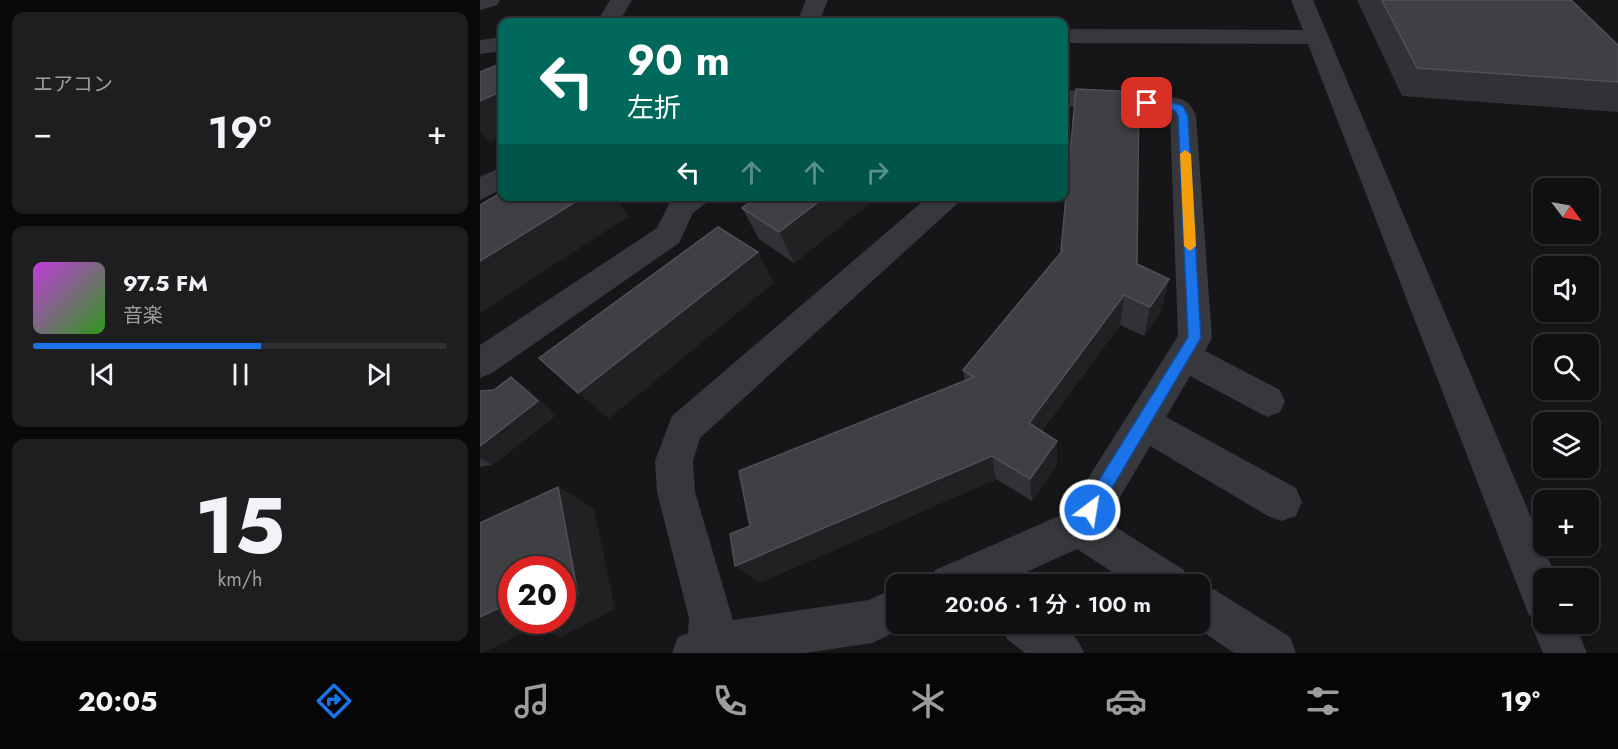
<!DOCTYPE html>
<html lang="ja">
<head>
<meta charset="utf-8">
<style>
  body { margin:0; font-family:Jost,"Noto Sans JP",sans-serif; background:#1e1e20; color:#f1f3f6; height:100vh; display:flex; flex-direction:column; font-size:22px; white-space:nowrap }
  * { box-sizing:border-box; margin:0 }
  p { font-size:20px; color:#9c9d9f }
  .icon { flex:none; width:33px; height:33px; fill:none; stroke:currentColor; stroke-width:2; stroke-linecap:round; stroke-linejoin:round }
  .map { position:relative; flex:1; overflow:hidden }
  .panel { display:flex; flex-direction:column; gap:12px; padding:12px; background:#09090a; width:480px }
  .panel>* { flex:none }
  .banner { position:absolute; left:18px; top:18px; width:570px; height:183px; border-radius:12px; box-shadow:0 2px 4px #0004,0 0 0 2px #303032; background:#00695c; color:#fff; overflow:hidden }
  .needle { width:39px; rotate:122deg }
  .fabs { position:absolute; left:1053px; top:178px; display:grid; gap:12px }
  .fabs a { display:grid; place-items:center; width:66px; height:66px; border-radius:12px; background:#101012; box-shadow:0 2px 4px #0004,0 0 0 2px #303032; font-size:30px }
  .speed { position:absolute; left:18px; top:556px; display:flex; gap:12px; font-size:30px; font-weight:700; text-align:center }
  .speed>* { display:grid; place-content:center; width:78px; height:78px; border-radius:50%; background:#101012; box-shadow:0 2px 4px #0004,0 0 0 2px #303032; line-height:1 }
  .speed .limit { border:9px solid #d22; background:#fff; color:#111 }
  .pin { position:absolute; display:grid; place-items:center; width:51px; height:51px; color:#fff; margin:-26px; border-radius:12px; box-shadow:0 3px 9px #0006 }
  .me { position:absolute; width:66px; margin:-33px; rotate:31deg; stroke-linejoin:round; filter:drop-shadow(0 0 4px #0008) }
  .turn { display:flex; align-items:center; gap:21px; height:126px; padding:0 30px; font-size:27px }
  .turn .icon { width:78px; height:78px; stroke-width:2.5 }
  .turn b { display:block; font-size:42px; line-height:51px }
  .lanes { display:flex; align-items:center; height:57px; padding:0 30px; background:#0003; justify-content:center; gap:30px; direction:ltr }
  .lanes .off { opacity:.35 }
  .big { font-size:45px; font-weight:600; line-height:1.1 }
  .panel .tile { flex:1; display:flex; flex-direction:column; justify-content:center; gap:9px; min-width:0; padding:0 21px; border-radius:12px; background:#1e1e20 }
  .panel .dial { align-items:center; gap:0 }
  .dial b { font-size:78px; line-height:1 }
  .song { display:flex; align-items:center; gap:18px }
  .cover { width:72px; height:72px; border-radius:9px; background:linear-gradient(135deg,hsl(290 70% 55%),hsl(110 70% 35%)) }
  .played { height:6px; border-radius:3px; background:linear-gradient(90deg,#1a73e8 55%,#303032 55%) }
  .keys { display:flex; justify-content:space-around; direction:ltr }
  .heat { display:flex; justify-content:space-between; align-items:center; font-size:33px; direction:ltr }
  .trip { position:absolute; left:406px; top:574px; width:324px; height:60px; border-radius:12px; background:#101012; box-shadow:0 2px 4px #0004,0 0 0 2px #303032; font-weight:600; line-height:60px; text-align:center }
  .tabs { display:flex; height:96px; justify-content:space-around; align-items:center; background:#060607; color:#9c9d9f }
  .tabs .icon { width:42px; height:42px }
  .tabs .on { color:#1a73e8 }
  .tabs b { font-size:27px; color:#f1f3f6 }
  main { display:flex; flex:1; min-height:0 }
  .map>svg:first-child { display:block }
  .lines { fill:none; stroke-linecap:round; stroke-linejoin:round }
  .minor { fill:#37383d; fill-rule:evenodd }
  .wall { fill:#323236 }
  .shaded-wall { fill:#212124 }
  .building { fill:#3f3f44; stroke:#4f5156; stroke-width:1.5 }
  .route { fill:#1a73e8; stroke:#114b97; stroke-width:1.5 }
  .slow { fill:#f59e0b }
</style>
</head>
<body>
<main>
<section class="panel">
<div class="tile"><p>エアコン</p>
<div class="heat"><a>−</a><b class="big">19°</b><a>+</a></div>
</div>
<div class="tile">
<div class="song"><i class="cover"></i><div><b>97.5 FM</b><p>音楽</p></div></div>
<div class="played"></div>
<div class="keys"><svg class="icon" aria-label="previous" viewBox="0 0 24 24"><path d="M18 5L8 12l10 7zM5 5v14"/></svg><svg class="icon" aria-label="pause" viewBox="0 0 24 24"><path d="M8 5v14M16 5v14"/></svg><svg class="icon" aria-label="next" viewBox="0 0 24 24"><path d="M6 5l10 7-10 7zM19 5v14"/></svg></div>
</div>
<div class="tile dial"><b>15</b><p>km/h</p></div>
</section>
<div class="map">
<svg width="1138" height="653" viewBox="0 0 1138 653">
  <rect width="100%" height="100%" fill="#161618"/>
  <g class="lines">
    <g class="minor">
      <path d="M0 0H20L17 5 0 10Z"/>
      <path d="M130 0H152L139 22H117Z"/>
      <path d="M326 0H348L339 22H317Z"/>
      <path d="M811 0H833L1077 579H1064V624H1095L1107 653H1063L1051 624 1054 617 1049 615 1043 600 828 44 584 43V29L823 30Z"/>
      <path d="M22 37V51L0 54V40Z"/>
      <path d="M584 90C612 92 682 90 705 101 711 104 713 110 716 116L732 338 725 351 800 390 805 401 800 412 787 417 710 376 686 417 816 488 822 502 816 516 802 521 788 516 670 446 626 521 704 570 710 585H652L597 549 518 585H449L455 570 586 513 698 336 690 116 685 112 584 106Z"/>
      <path d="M22 167V189L0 200V177Z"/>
      <path d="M195 196H230L226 203 213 213 199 243 12 373 0 378V345L177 228 191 200Z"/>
      <path d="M449 196H482L478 203 220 438 213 461 215 492 253 620 389 600 417 587V624H432L392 643 326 653H192L198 637 208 633 209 618 177 492 175 461 192 416Z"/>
      <path d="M720 584 735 590 810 637 816 653H754L711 624H720V585H717Z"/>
      <path d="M520 624C557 624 588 613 604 653H545L527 639Z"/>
    </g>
  </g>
  <g class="wall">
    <path d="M877 0H1091L1138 45V112L922 96Z"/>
    <path d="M596 89 657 264 682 309 664 336 640 325 562 431 577 465 552 501 516 479 279 583 270 526 485 381 483 370 581 253Z"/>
    <path d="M278 196H399L314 263 279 239 262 208Z"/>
    <path d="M31 377 50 392 76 415 13 465 0 467V391L14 390Z"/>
  </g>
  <g class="shaded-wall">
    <path d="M22 91V136L10 142 0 131V101Z"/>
    <path d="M105 196H135L149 216 0 313V261Z"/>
    <path d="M346 196H399L314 263 299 232Z"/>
    <path d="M278 252 294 283 129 419 98 393Z"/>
    <path d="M689 279 682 309 664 336 670 307Z"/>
    <path d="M644 295 640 325 550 447 549 423Z"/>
    <path d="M31 377 50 392 76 415 13 465 0 458V446Z"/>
    <path d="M577 441V465L552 501 550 479Z"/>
    <path d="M512 456 516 479 279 583 255 566Z"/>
    <path d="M78 487 114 508 135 609 82 637 52 628 3 653H0V617L32 602V621H82Z"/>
  </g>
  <g class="building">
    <path d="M902 0H1091L1138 45V82L937 68Z"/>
    <path d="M22 63V91L0 101V72Z"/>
    <path d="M596 89 659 92 657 264 689 279 670 307 644 295 549 423 577 441 550 479 512 456 255 566 250 534 270 526 259 471 494 377 483 370 583 250H581Z"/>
    <path d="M22 192V196H105L0 261V205Z"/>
    <path d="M278 196H346L299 232 262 208Z"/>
    <path d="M238 227 278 252 98 393 59 358Z"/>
    <path d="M31 377 58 401 0 446V391L14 390Z"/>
    <path d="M78 487 98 594 82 602V570H32V602L0 617V523Z"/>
  </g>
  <path class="route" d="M667 100 688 101 703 106 708 116 721 338 616 515 610 518 604 515 602 510 604 504 708 337 698 116 695 111 687 107 663 105 662 103Z"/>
  <path class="slow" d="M705 150 711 154 716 246 710 251 704 246 700 154Z"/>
</svg>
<div class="fabs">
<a><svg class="needle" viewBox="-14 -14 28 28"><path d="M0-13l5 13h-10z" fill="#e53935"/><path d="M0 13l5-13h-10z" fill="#9c9d9f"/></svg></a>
<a><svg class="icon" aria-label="sound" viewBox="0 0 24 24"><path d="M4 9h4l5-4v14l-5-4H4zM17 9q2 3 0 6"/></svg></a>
<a><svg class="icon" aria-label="search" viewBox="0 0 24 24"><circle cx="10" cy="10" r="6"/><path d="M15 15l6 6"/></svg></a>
<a><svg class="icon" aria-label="layers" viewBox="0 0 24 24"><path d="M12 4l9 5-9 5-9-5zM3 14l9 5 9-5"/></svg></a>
<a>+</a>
<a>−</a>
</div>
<div class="speed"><div class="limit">20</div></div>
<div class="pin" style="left:667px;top:103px;background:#d93025"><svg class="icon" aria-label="arrive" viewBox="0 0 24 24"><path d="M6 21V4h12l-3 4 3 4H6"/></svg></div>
<svg class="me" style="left:610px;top:510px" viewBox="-20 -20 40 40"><circle r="17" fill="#1a73e8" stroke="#fff" stroke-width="3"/><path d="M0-11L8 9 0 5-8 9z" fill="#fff"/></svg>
<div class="trip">20:06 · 1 分 · 100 m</div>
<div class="banner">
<div class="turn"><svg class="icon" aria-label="left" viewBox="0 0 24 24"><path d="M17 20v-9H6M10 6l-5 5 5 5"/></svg><div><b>90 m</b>左折</div></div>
<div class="lanes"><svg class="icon" aria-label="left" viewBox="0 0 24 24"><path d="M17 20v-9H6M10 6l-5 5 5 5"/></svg><svg class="icon off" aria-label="ahead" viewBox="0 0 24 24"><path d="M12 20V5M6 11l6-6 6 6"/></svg><svg class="icon off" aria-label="ahead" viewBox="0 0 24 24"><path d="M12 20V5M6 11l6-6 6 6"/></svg><svg class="icon off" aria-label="right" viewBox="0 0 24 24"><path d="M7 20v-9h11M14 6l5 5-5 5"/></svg></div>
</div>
</div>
</main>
<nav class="tabs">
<b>20:05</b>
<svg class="icon on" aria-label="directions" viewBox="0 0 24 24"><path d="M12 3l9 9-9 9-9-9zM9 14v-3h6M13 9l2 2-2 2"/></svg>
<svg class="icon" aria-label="music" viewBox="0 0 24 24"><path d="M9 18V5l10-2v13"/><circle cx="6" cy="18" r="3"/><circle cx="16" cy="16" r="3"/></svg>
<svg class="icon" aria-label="phone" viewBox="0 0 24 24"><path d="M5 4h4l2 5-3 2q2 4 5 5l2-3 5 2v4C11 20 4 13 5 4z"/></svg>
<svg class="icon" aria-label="climate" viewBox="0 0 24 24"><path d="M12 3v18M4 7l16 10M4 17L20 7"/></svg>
<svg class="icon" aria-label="car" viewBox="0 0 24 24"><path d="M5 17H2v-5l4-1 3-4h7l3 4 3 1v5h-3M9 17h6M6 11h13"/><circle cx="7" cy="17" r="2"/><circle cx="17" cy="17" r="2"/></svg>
<svg class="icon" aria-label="filters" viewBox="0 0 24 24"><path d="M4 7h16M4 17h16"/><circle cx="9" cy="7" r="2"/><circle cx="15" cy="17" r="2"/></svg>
<b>19°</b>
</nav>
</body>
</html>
